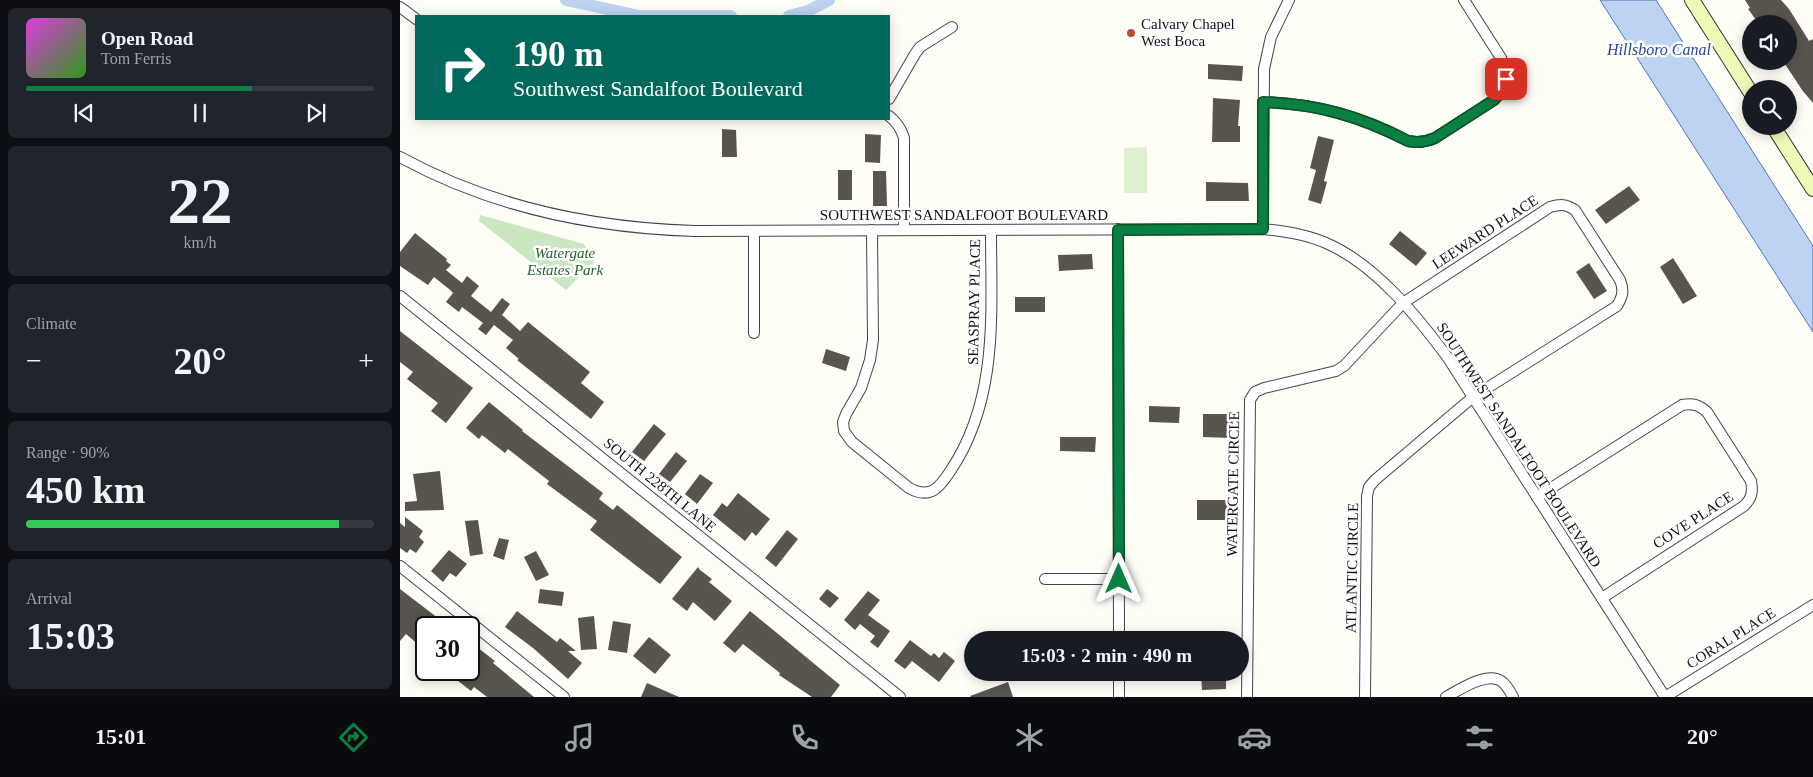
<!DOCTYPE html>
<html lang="en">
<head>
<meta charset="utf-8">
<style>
  body { margin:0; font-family:"Times New Roman",serif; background:#20242c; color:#f1f3f6; height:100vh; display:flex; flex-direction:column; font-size:19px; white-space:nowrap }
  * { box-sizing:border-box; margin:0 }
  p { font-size:16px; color:#9ea1a6 }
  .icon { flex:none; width:28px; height:28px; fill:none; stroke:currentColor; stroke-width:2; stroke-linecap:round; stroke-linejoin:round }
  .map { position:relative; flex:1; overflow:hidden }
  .panel { display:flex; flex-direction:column; gap:8px; padding:8px; background:#0d0f14; width:400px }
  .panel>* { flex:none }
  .hud { position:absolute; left:15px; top:15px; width:475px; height:105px; border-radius:0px; box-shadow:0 2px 12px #0003; background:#00695c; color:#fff; overflow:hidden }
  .tools { position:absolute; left:1342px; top:15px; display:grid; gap:10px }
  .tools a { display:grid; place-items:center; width:55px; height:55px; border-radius:50%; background:#171b24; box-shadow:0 2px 12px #0003; font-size:25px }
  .speed { position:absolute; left:15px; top:616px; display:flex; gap:10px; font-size:25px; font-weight:700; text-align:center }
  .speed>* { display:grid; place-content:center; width:65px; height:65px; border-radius:50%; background:#171b24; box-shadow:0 2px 12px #0003; line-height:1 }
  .speed .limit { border:2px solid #111; border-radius:8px; background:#fff; color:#111 }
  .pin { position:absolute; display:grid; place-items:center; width:42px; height:42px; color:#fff; margin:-21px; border-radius:10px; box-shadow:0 2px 8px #0006 }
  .me { position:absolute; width:55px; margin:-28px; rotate:0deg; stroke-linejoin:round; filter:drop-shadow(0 0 4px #0008) }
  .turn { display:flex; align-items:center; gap:18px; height:105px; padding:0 15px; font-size:22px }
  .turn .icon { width:65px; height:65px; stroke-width:2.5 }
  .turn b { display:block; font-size:35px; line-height:42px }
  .big { font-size:38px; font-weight:700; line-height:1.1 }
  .panel .widget { flex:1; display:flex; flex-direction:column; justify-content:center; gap:8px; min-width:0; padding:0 18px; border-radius:8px; background:#20242c }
  .panel .dial { align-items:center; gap:0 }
  .dial b { font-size:65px; line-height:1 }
  .song { display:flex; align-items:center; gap:15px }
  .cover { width:60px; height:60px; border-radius:8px; background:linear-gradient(135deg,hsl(300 70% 55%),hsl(110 70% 35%)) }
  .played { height:5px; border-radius:2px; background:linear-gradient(90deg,#0b8043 65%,#363941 65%) }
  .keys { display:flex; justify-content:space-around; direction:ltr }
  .heat { display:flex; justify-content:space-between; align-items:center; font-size:28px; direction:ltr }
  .charge { height:8px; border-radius:4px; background:linear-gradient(90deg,#34c759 90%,#363941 0) }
  .trip { position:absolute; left:564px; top:631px; width:285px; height:50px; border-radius:25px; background:#171b24; box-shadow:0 2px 12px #0003; font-weight:700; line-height:50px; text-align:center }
  .tab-bar { display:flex; height:80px; justify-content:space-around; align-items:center; background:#090b0e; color:#9ea1a6 }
  .tab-bar .icon { width:35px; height:35px }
  .tab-bar .active { color:#0b8043 }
  .tab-bar b { font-size:22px; color:#f1f3f6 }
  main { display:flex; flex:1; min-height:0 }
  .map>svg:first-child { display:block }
  .green { fill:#cbe7c1 }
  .pitch { fill:#deefd2 }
  .water { fill:#bed2f1; stroke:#4c75c2 }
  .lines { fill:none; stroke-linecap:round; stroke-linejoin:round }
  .canal { stroke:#bed2f1; stroke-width:12 }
  .building { fill:#59554e }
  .street-casing { stroke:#444; stroke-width:12 }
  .secondary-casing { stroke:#333; stroke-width:16 }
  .street { stroke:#fff; stroke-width:10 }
  .secondary { stroke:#eff8b7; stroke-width:14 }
  .route-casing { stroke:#07532c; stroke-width:12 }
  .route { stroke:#0b8043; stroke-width:9 }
  .poi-dot { fill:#b54f34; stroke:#fff; stroke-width:2 }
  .labels { text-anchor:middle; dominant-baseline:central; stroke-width:5; stroke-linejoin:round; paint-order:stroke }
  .poi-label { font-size:15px; fill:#111; stroke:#fff; text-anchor:start }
  .street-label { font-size:15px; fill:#111; stroke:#fff }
  .park-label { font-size:15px; font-style:italic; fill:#266429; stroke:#fff }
  .water-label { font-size:16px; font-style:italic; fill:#244899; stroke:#fff }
</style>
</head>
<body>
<main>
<section class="panel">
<div class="widget">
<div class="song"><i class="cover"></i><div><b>Open Road</b><p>Tom Ferris</p></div></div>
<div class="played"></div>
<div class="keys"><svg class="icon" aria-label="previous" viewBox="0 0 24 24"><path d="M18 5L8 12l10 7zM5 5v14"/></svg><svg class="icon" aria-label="pause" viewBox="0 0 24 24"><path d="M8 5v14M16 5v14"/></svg><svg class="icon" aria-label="next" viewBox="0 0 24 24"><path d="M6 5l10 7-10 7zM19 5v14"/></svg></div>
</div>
<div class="widget dial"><b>22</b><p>km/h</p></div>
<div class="widget"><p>Climate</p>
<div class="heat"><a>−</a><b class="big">20°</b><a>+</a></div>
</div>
<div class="widget"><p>Range · 90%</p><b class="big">450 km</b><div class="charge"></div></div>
<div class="widget"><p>Arrival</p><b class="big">15:03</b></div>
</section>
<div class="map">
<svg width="1413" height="697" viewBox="0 0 1413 697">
  <rect width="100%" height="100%" fill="#fefef6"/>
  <path class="green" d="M80 215 184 244 194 262 166 290 79 221Z"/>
  <path class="pitch" d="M747 147V193H724V148Z"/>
  <path class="water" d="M1200 0H1256L1413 246V332Z"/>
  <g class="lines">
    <g class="canal">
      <path d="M166 0 239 16H331"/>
      <path d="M389 16 408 11 429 0"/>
    </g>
  </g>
  <g class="building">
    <path d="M1345 0H1381L1389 9 1409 41 1413 39V103L1402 90 1383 61H1389V24H1359L1348 9 1350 8Z"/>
    <path d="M808 64 843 66 842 81 808 79Z"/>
    <path d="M813 98 840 100 838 126H840V142H812Z"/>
    <path d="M322 129 336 130 337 157H322Z"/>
    <path d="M465 134 481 135 480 163 465 162Z"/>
    <path d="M918 136 934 140 924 181 927 182 921 204 908 200 916 170 910 168Z"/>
    <rect x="438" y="170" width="14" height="30"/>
    <path d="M473 171H486L487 206H473Z"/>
    <path d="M806 182 848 183 849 201H806Z"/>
    <path d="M1229 186 1240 200 1206 224 1195 210Z"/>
    <path d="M1000 231 1027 253 1016 266 989 244Z"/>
    <path d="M15 233 47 259 46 261 51 265 46 270 62 283 67 276 79 286 71 296 91 312 102 298 110 304 102 315 120 331 128 322 190 372 181 383 204 402 191 419 117 360 119 359 106 348 113 340 94 325 86 335 78 329 83 323 62 307 59 312 46 302 53 293 49 289 34 277 28 285 0 266V252Z"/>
    <path d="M692 254 693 269 659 271 658 255Z"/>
    <path d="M1273 258 1297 296 1283 304 1260 267Z"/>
    <path d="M1189 263 1207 291 1194 299 1176 272Z"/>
    <rect x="615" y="297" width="30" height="15"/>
    <path d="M0 331 73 388 46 423 31 411 38 403 7 379 13 372 0 362Z"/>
    <path d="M426 349 450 357 446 371 422 363Z"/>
    <path d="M89 402 123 430 122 431 203 493 199 499 213 510 217 505 282 557 260 584 190 530 197 521 147 484 149 481 108 449 105 453 82 435 79 439 66 428Z"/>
    <path d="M749 406 780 407 779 423 749 422Z"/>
    <path d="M803 414H833L832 438 803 437Z"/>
    <path d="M254 424 266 434 244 461 232 452Z"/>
    <path d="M660 437H696L695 452 660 451Z"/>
    <path d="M276 452 287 461 270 482 259 474Z"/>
    <path d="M40 471 44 510 5 511V502L17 501 13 474Z"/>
    <path d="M300 474 313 483 297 504 285 494Z"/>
    <path d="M338 493 370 519 356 536 352 532 345 541 313 515 322 503 327 507Z"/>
    <rect x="797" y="500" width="36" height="20"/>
    <path d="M5 517 23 531 19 537 24 542 16 553 10 549 7 553 0 548V523L5 527Z"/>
    <path d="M78 520 83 554 70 556 65 521Z"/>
    <path d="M387 530 398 539 376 567 365 558Z"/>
    <path d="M99 538 109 540 104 560 93 556Z"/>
    <path d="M49 550 67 564 56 577 50 573 43 582 31 571Z"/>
    <path d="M136 551 149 575 136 581 124 557Z"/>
    <path d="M298 567 300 570 312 579 309 582 332 601 315 621 293 602 287 611 272 599Z"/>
    <path d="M0 589 51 628H26V651L6 634 0 641Z"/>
    <path d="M140 589 164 592 162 606 138 603Z"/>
    <path d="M427 589 439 598 430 608 419 599Z"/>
    <path d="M468 591 480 600 468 615 490 631 478 648 470 642 475 636 460 624 455 630 444 620Z"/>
    <path d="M117 611 157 642 160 638 176 651H168L182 663 168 679 133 648 105 627Z"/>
    <path d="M350 611 440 685 431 697H412L379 675 380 673 343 644 335 653 323 643Z"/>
    <path d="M194 616 197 649 181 650 178 618Z"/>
    <path d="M213 621 231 624 227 653 208 650Z"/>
    <path d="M249 637 271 655 255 674 233 656Z"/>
    <path d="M510 640 531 656 534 653 539 658 544 652 555 661 539 682 512 661 505 669 494 661Z"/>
    <path d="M69 641 95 661 93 663 134 697H87L74 687 71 691 53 677 59 670H69Z"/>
    <path d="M815 672H826V689L802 690 801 675H815Z"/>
    <path d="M608 682 613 697H571L570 696Z"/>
    <path d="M247 683 279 697H241Z"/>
  </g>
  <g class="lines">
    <defs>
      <g id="street">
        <path d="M0 7 16 19"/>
        <path d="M489 99 515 54 520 47 552 27"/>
        <path d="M863 102C917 104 960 116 1008 141 1018 143 1026 142 1035 138L1094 100C1106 87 1109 74 1101 58L1064 0"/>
        <path d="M489 116C497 122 501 128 504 138V230"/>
        <path d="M0 157C91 207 192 228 295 231L863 229C885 231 906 234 926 243 975 264 1017 316 1048 358L1265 697"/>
        <path d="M718 229 719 640"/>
        <path d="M863 229 864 69 871 37 889 0"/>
        <path d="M472 230 473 340 470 360 461 388 446 414 443 422 444 431 452 442 509 488C531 500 540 487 551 470 599 398 591 312 591 230"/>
        <path d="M354 231V333"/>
        <path d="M0 296 500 697"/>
        <path d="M1137 497 1282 405C1293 403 1299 405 1307 412L1351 481C1353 492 1352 498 1344 506L1202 598"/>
        <path d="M0 566 164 697"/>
        <path d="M645 579H719"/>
        <path d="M719 697V672"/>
        <path d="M847 697 850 400 855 392 864 388 936 371 944 366 1003 303 1150 207C1160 204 1166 204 1175 210L1220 280C1224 290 1223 296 1217 306L1073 397 975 480 969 487 967 496 965 697"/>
        <path d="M1046 697C1059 690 1087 671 1101 681 1107 685 1110 691 1113 697"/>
        <path d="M1265 697 1413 605"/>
      </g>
      <g id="secondary">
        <path d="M1292 0 1351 93"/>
        <path d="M1373 126 1413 189"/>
      </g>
    </defs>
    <use href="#street" class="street-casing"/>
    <use href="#secondary" class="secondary-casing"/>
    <use href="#street" class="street"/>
    <use href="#secondary" class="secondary"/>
  </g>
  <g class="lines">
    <defs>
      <path id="route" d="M719 579 718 230 863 229V102C917 104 960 116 1008 141 1018 143 1026 142 1035 138L1094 100 1100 93 1106 79"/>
    </defs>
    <use href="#route" class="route-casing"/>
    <use href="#route" class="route"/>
  </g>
  <circle class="poi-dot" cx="731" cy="33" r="5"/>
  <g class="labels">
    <g class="poi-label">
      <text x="741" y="24">Calvary Chapel<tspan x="741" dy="17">West Boca</tspan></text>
    </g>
    <g class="street-label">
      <text x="564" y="215">SOUTHWEST SANDALFOOT BOULEVARD</text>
      <text transform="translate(1085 232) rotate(-33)">LEEWARD PLACE</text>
      <text transform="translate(574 302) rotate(-89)">SEASPRAY PLACE</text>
      <text transform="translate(1119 445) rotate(57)">SOUTHWEST SANDALFOOT BOULEVARD</text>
      <text transform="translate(833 484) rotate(-89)">WATERGATE CIRCLE</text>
      <text transform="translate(260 485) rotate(39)">SOUTH 228TH LANE</text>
      <text transform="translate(1293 520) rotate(-33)">COVE PLACE</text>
      <text transform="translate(952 568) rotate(-89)">ATLANTIC CIRCLE</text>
      <text transform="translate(1331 638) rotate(-32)">CORAL PLACE</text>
    </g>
    <g class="park-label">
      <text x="165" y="253">Watergate<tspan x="165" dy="17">Estates Park</tspan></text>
    </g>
    <g class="water-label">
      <text x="1259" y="49">Hillsboro Canal</text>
    </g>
  </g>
</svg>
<div class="tools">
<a><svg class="icon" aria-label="sound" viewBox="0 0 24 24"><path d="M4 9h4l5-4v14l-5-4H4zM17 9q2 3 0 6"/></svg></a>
<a><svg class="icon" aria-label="search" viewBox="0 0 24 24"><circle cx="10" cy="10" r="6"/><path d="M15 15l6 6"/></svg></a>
</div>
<div class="speed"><div class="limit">30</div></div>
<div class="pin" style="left:1106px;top:79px;background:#d93025"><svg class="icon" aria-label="arrive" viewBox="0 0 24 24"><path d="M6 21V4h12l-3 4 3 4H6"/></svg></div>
<svg class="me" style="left:719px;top:579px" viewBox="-20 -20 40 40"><path d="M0-17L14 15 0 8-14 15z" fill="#0b8043" stroke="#fff" stroke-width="4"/></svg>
<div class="trip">15:03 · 2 min · 490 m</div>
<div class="hud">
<div class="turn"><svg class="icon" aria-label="right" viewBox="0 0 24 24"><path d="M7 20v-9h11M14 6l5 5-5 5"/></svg><div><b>190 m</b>Southwest Sandalfoot Boulevard</div></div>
</div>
</div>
</main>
<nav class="tab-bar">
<b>15:01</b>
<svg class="icon active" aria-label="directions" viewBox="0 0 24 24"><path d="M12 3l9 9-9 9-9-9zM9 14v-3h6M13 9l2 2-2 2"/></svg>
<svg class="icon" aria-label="music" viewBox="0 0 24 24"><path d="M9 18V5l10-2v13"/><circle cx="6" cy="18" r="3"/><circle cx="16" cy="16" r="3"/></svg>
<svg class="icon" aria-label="phone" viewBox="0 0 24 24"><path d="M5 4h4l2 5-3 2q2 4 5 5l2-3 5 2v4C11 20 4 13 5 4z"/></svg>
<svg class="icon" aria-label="climate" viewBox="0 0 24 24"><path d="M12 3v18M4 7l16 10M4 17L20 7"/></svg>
<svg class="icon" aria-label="car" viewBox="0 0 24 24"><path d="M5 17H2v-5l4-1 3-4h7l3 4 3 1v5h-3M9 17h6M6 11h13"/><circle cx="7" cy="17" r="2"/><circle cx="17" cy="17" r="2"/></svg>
<svg class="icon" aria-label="filters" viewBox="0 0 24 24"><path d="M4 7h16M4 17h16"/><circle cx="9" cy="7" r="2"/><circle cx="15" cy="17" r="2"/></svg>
<b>20°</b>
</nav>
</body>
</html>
